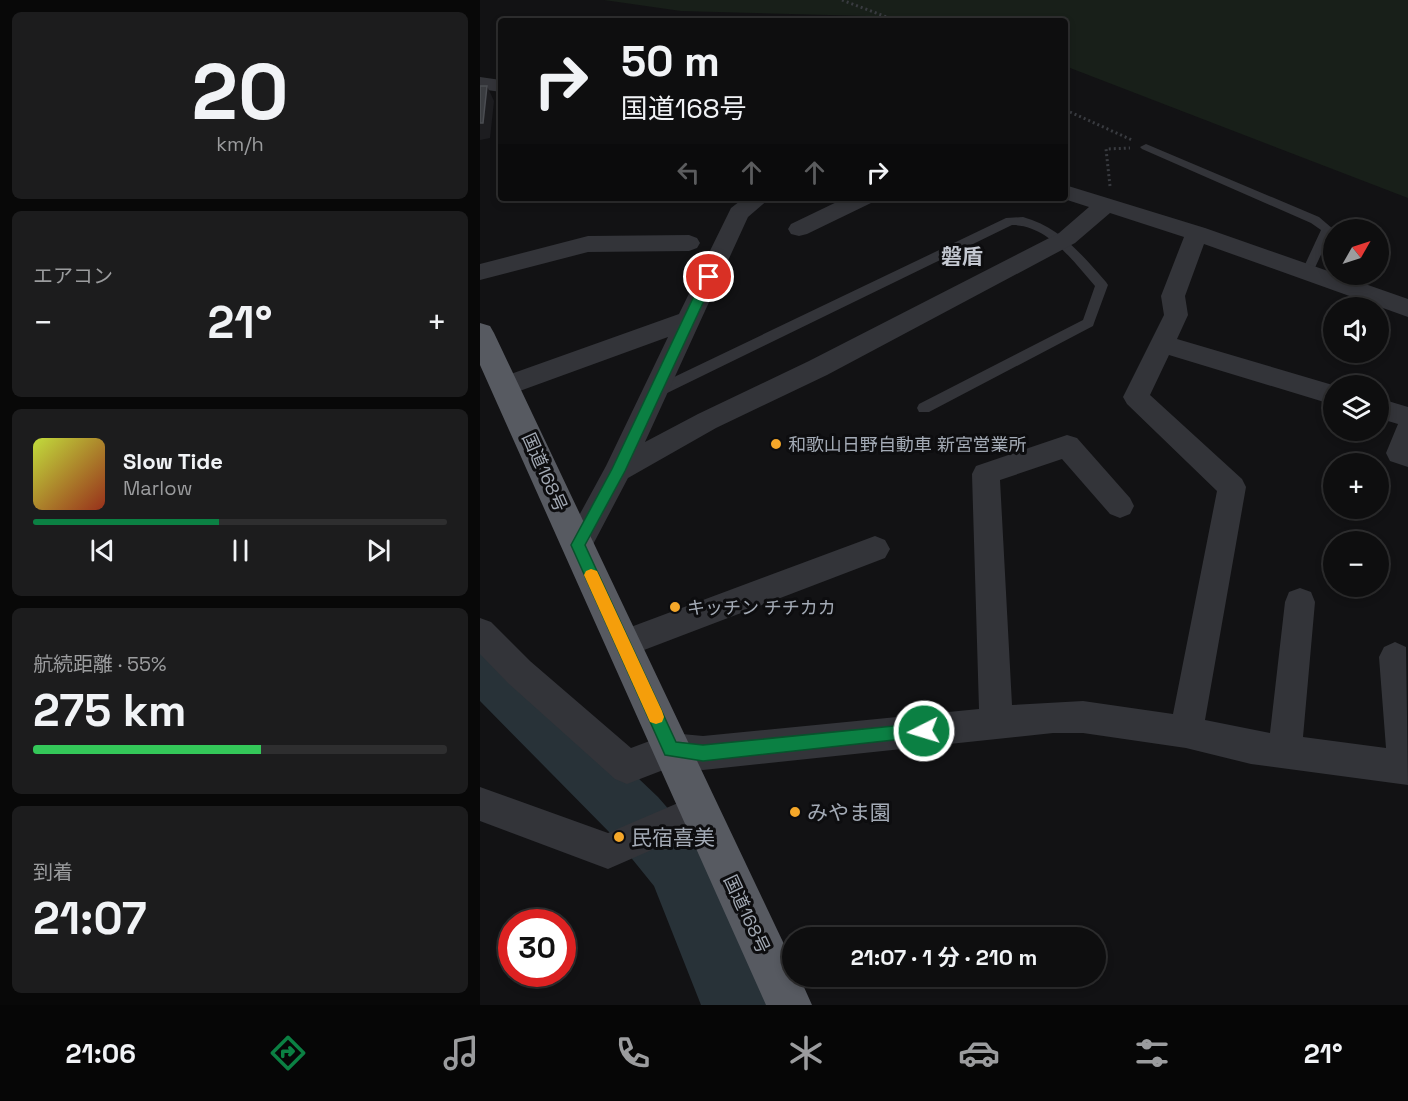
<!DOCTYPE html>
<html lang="ja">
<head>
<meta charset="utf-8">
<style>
  body { margin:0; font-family:"Space Grotesk","Noto Sans JP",sans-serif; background:#1c1c1d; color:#f1f3f6; height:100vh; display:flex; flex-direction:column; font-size:22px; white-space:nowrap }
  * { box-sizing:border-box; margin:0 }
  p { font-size:20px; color:#9b9c9e }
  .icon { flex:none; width:33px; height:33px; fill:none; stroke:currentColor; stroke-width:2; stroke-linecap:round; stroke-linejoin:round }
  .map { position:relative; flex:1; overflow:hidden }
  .drawer { display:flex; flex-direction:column; gap:12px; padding:12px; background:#080808; width:480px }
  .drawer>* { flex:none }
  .guide { position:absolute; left:18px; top:18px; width:570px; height:183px; border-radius:6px; box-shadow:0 3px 9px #0003,0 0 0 2px #2e2e2f; background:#0e0e0f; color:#f1f3f6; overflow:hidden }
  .needle { width:39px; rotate:51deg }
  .tools { position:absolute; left:843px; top:219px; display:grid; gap:12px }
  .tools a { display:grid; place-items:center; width:66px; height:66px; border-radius:50%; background:#0e0e0f; box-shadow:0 3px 9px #0003,0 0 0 2px #2e2e2f; font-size:30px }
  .speed { position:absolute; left:18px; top:909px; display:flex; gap:12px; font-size:30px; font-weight:700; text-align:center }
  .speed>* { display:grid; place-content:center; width:78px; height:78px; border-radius:50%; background:#0e0e0f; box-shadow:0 3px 9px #0003,0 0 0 2px #2e2e2f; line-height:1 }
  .speed .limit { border:9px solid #d22; background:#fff; color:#111 }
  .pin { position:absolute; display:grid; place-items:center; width:51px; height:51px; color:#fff; margin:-26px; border:3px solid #fff; border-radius:50%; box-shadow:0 2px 6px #0007 }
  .me { position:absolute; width:66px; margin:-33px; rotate:265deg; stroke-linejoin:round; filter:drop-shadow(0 0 4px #0008) }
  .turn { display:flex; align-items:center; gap:21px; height:126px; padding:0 24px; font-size:27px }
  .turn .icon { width:78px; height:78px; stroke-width:2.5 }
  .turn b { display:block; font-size:42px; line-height:51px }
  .lanes { display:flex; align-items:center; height:57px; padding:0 24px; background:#0003; justify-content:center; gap:30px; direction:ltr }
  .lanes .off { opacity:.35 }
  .big { font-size:45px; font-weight:700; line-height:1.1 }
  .drawer .widget { flex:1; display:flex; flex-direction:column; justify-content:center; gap:9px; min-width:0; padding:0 21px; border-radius:9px; background:#1c1c1d }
  .drawer .dial { align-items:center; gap:0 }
  .dial b { font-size:78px; line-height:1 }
  .song { display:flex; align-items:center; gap:18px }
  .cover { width:72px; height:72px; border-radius:9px; background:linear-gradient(135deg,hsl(70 70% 55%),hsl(10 70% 35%)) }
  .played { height:6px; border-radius:3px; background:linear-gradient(90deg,#0b8043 45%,#2e2e2f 45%) }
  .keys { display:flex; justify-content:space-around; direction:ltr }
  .heat { display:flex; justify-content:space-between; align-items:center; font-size:33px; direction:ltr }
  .charge { height:9px; border-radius:4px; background:linear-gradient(90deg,#34c759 55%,#2e2e2f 0) }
  .trip { position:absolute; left:302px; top:927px; width:324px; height:60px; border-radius:30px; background:#0e0e0f; box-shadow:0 3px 9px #0003,0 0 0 2px #2e2e2f; font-weight:700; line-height:60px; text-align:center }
  .tabs { display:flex; height:96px; justify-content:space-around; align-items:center; background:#060606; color:#9b9c9e }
  .tabs .icon { width:42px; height:42px }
  .tabs .current { color:#0b8043 }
  .tabs b { font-size:27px; color:#f1f3f6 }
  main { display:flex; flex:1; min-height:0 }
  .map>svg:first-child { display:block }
  .green { fill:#181f19 }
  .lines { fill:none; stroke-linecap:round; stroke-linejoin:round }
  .river { fill:#283238; fill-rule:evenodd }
  .path { stroke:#393b40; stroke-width:3; stroke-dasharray:2 3; stroke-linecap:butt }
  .service { fill:#333439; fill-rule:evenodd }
  .minor { fill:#333439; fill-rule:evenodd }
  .trunk { fill:#575a61; fill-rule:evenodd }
  .shaded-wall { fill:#1d1d20 }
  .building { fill:#3a3c40; stroke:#4b4d52; stroke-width:1.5 }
  .route { fill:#0b8043; stroke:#07532c; stroke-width:1.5 }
  .slow { fill:#f59e0b }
  .poi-dot { fill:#f5a729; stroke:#0d0d0f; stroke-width:2 }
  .labels { text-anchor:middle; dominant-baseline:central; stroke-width:6; stroke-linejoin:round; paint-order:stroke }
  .poi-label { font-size:18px; fill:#a3aab5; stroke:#0d0d0f; text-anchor:start }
  .street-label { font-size:18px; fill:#a3aab5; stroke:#0d0d0f }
  .quarter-label { font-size:21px; font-weight:bold; fill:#c4c8d1; stroke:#0d0d0f }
  .near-poi-label { font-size:21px; fill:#a3aab5; stroke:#0d0d0f; text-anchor:start }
</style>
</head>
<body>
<main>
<section class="drawer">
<div class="widget dial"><b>20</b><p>km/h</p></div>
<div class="widget"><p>エアコン</p>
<div class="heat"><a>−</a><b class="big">21°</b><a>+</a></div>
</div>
<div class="widget">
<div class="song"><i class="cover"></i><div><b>Slow Tide</b><p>Marlow</p></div></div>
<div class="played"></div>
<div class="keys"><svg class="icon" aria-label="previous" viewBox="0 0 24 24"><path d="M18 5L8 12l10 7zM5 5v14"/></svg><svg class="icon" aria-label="pause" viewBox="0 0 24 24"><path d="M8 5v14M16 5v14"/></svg><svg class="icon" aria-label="next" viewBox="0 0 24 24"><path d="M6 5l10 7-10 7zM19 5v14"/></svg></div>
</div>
<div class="widget"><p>航続距離 · 55%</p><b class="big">275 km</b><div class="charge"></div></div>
<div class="widget"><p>到着</p><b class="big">21:07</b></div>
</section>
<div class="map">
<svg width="928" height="1005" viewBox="0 0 928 1005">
  <rect width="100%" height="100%" fill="#121214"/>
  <path class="green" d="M124 0H928V198L585 66V21H469L462 18 201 11Z"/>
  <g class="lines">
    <path class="river" d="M0 639 19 646 178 797 218 843 287 1005H221L174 886 136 839 0 701Z"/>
    <g class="path">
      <path d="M362 0 417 21"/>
      <path d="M585 112H590L652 140"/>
      <path d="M630 186 626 149 650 148"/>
    </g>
    <g class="service">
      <path d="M666 144 839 217 853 229 832 274H824L822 271 841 230 831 223 662 149 660 147Z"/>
      <path d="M543 217C580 227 602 255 626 282L628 285 614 323 613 326 449 412H439L437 408 439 404 603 320 615 286C593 261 568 225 532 225L179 397H169L167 393 169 389 526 218Z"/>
    </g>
    <g class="minor">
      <path d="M0 77 21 80V92L0 89Z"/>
      <path d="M585 185 725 228 928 299V317L724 244 705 296 708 315 697 339 856 386H854V405L689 355 670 395 762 479 766 487 725 720 790 733 805 602 809 592 820 588 831 592 835 602 823 737 906 748 899 657 904 647 915 642 926 647 928 785 771 764 706 748 603 733H573L223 770 191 767 147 784 135 779 28 683 0 654V618L11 622 50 661 151 748 191 733 223 736 499 709 492 474 496 466 587 435 597 438 650 498 654 506 650 514 640 518 630 514 582 459 520 480 532 705 603 701 693 714 737 491 647 404 643 397 684 315 681 296 704 237 630 213 595 243 347 375 236 428 148 478 108 554 98 558 88 554 83 545 126 466 188 337 26 396 17 393 13 386 17 379 199 314 251 208 264 198H290L268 217 165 442 218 414 329 361 579 233 609 207 581 198H585Z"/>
      <path d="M365 198H394L391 203 327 234 319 236 311 234 308 229 311 224Z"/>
      <path d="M209 235 217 238 220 243 217 248 209 251 108 252 0 280V264L108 236Z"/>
      <path d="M898 398 928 407V467L910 461 906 453 918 424 898 418Z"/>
      <path d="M395 536 405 540 410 549 405 558 143 658 132 654 127 644 132 634Z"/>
      <path d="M0 787 128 833 219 794 231 800 237 812 231 824 128 869 0 821Z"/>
    </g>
    <path class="trunk" d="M0 323 10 326 14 333 312 961V976H319L332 1005H286L0 365Z"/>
  </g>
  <path class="shaded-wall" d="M7 86 14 101 10 138 0 140V123Z"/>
  <path class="building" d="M0 86H7L3 123H0Z"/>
  <path class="route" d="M229 273 235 277 145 471 105 545 196 742 223 745 444 723 450 725 452 731 450 736 223 761 185 755 91 545 132 469 223 277Z"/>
  <path class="slow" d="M111 569 117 571 182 711 184 717 182 722 176 724 170 722 104 575 106 571Z"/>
  <g class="poi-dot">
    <circle cx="296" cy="444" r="6"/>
    <circle cx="195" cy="607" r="6"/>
    <circle cx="315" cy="812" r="6"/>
    <circle cx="139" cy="837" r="6"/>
  </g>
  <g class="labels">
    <g class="poi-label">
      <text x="308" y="444">和歌山日野自動車 新宮営業所</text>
      <text x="207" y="607">キッチン チチカカ</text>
    </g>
    <g class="street-label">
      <text transform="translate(65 472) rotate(66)">国道168号</text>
      <text transform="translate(267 914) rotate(65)">国道168号</text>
    </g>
    <g class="quarter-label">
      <text x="482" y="256">磐盾</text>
    </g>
    <g class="near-poi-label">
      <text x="327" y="812">みやま園</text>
      <text x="151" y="837">民宿喜美</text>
    </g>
  </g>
</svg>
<div class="tools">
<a><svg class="needle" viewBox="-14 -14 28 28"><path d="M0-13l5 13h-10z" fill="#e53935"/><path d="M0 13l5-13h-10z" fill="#9b9c9e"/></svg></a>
<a><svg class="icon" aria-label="sound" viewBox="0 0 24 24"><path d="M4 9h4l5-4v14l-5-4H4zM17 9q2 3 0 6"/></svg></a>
<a><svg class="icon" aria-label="layers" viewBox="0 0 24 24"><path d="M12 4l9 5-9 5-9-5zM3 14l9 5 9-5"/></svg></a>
<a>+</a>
<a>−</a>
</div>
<div class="speed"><div class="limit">30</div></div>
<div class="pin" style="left:229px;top:277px;background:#d93025"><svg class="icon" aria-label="arrive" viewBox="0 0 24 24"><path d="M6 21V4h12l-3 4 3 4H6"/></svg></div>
<svg class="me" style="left:444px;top:731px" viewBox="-20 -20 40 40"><circle r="17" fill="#0b8043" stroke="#fff" stroke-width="3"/><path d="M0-11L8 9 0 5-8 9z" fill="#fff"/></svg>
<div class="trip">21:07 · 1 分 · 210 m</div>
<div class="guide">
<div class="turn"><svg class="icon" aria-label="right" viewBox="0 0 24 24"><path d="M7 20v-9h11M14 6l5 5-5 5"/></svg><div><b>50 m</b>国道168号</div></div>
<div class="lanes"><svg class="icon off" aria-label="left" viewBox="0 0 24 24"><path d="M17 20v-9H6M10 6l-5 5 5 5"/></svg><svg class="icon off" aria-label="ahead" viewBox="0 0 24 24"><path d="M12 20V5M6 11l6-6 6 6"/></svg><svg class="icon off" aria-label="ahead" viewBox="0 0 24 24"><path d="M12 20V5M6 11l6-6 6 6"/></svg><svg class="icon" aria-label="right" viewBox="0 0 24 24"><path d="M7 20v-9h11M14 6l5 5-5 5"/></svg></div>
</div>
</div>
</main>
<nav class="tabs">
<b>21:06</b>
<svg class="icon current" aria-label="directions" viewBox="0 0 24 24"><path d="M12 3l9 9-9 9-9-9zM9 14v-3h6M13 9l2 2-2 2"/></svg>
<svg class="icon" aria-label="music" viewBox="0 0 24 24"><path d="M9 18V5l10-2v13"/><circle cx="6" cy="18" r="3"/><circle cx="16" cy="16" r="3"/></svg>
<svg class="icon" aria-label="phone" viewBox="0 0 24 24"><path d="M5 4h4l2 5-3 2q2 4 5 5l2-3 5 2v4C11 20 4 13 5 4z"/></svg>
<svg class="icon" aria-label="climate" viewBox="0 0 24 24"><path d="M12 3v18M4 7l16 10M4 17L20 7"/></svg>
<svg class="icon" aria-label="car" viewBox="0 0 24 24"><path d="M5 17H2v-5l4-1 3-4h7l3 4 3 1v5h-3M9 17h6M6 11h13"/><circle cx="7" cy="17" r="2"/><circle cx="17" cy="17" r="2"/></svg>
<svg class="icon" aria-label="filters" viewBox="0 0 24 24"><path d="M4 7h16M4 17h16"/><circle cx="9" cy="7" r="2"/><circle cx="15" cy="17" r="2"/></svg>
<b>21°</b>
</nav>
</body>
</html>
